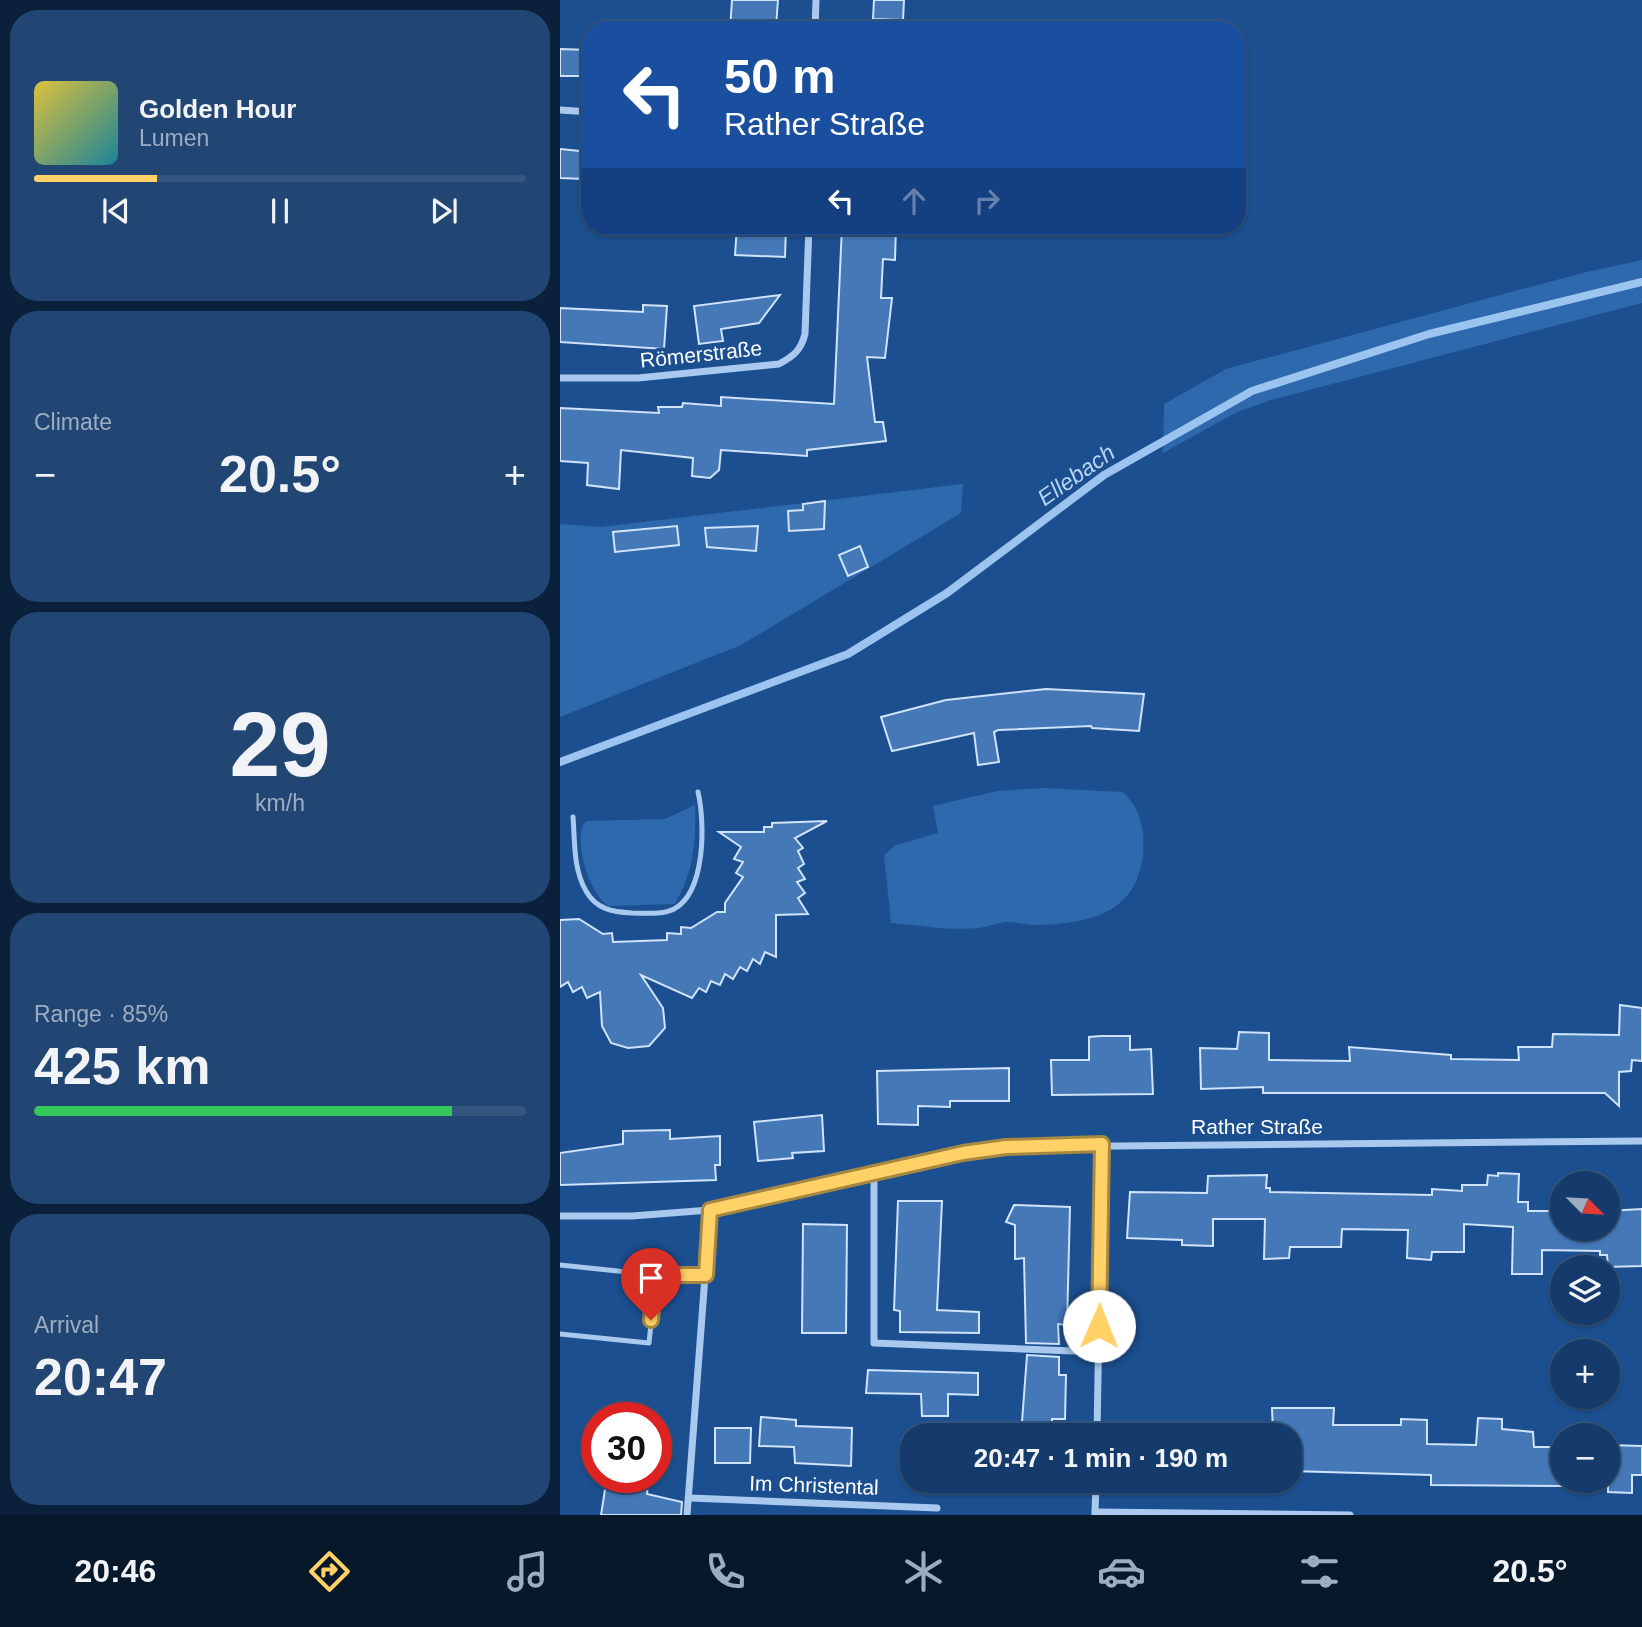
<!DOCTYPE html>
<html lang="en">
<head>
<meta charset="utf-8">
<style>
  body { margin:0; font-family:Arial,sans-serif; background:#214673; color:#f1f3f6; height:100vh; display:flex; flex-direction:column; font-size:26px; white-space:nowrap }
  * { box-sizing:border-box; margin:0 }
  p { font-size:23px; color:#9dadc1 }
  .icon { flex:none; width:38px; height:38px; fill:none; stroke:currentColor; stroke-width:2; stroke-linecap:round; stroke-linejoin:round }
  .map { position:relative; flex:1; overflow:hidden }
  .side { display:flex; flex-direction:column; gap:10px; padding:10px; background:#0b203b; width:560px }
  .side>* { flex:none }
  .top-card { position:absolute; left:21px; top:21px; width:665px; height:214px; border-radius:28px; box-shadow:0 2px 5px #0004,0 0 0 2px #33557e; background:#1a4fa0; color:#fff; overflow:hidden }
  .needle { width:46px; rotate:114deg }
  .fabs { position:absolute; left:990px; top:1171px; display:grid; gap:14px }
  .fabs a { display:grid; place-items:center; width:70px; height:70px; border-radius:50%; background:#143b6b; box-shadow:0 2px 5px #0004,0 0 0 2px #33557e; font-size:35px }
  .speed { position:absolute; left:21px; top:1402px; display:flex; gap:14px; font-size:35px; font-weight:700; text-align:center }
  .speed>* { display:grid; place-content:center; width:91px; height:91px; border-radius:50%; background:#143b6b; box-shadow:0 2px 5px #0004,0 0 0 2px #33557e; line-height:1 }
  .speed .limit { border:10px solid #d22; background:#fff; color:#111 }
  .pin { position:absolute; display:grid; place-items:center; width:60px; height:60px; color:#fff; margin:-72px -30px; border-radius:50% 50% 50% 0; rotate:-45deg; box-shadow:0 0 7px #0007 }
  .pin .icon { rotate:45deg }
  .me { position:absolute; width:77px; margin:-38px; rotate:1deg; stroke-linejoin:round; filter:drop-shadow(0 0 5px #0008) }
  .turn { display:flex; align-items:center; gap:24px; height:147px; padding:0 28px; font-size:32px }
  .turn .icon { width:91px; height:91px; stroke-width:2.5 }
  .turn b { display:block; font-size:49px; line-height:60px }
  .lanes { display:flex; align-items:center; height:66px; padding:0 28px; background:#0003; justify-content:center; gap:35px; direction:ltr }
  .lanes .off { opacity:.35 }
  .big { font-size:52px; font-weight:800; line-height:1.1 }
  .side .card { flex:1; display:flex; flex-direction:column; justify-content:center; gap:10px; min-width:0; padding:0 24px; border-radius:28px; background:#214673 }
  .side .dial { align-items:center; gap:0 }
  .dial b { font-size:91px; line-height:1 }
  .song { display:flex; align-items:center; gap:21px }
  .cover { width:84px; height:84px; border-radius:10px; background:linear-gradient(135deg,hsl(50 70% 55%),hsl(190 70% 35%)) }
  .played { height:7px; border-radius:4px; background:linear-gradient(90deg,#ffd166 25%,#33557e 25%) }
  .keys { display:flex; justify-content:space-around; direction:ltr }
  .heat { display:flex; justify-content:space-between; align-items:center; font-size:38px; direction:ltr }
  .charge { height:10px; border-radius:5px; background:linear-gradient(90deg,#34c759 85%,#33557e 0) }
  .trip { position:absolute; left:340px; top:1423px; width:402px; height:70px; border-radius:28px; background:#143b6b; box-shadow:0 2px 5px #0004,0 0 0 2px #33557e; font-weight:800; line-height:70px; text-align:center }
  .dock { display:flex; height:112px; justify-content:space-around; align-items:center; background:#08182b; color:#9dadc1 }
  .dock .icon { width:49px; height:49px }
  .dock .current { color:#ffd166 }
  .dock b { font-size:32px; color:#f1f3f6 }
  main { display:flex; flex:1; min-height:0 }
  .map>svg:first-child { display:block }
  .green { fill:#2e69ad }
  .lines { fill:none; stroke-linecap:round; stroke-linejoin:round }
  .stream { stroke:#9cc4f0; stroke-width:8 }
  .building { fill:#4478b7; stroke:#cfe3fa; stroke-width:2 }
  .service { stroke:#a9c9ee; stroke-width:5 }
  .minor { stroke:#a9c9ee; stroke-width:7 }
  .route-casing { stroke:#a68842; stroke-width:18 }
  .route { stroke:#ffd166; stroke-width:12 }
  .labels { text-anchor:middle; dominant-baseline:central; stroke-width:7; stroke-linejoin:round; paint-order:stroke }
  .street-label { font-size:21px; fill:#fff; stroke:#1b4f8f }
  .water-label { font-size:23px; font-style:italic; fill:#b5d3f5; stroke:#1b4f8f }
</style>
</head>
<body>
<main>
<section class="side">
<div class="card">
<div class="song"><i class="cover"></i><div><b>Golden Hour</b><p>Lumen</p></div></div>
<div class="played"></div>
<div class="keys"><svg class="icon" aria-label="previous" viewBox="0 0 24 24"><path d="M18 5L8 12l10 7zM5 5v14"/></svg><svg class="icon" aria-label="pause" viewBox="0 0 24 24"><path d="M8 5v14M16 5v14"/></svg><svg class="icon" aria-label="next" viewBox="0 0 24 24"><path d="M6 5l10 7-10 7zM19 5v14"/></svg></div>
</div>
<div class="card"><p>Climate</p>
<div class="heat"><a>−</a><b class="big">20.5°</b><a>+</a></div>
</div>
<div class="card dial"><b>29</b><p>km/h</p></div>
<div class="card"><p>Range · 85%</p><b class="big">425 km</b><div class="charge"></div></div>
<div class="card"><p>Arrival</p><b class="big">20:47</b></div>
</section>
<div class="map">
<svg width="1082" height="1515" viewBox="0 0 1082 1515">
  <rect width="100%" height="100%" fill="#1b4f8f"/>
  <g class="green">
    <path d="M1082 260V303L711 400 677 412 603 453 604 404 666 369 1022 273Z"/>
    <path d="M403 484 401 513 181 645 0 717V524L41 527Z"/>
    <path d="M484 788 562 792C581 808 585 830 583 855 576 913 531 923 480 925 470 926 459 922 448 922 438 922 427 928 417 928 389 931 359 925 331 923L324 855 336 845 378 833 373 806 437 791Z"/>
    <path d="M135 805C136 842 134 871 115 904L49 906C30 896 11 837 26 821L105 819Z"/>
  </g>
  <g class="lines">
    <path class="stream" d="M0 762 288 654 387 593 544 475 692 391 869 334 1082 282"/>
  </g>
  <g class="building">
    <path d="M172 0H218L216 27 170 30Z"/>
    <path d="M314 0H344L343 20 313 19Z"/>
    <path d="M0 49 30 50 29 76H0Z"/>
    <path d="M0 149 30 152V175H24V179L0 178Z"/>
    <path d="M177 226H226L225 257 175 255Z"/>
    <path d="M282 226H336L335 260 323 259 321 298H332L325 358 307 357 315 422H323L326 441 247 450V456L161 450 159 470 150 478 132 476 133 458 61 450 59 489 27 485 28 463 0 461V408L99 413 98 407H122L123 403 161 406V397L274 404Z"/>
    <path d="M220 295 199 323 161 329 163 341 139 344 134 306Z"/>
    <path d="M83 305 107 306 104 349 0 342V308L83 312Z"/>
    <path d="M265 501 264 529 229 531 228 511 243 510V504Z"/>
    <path d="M117 526 119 545 55 552 53 532Z"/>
    <path d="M198 526 196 551 147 547 145 528Z"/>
    <path d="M300 546 308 567 288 576 279 555Z"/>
    <path d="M486 689 584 694 579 731 532 728 531 726 438 730 434 732 439 762 418 765 414 733 332 751 321 717 386 700Z"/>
    <path d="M267 821 235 838 243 848 238 851 244 864 238 868 245 879 237 882 245 893 238 898 248 914 216 915V957L205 952 200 964 193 959 187 971 180 967 173 979 165 974 160 985 151 981 146 992 139 988 132 998 81 975 103 1008 105 1028 89 1046 68 1048 51 1043 42 1026 40 992 27 998 22 987 13 992 8 982 0 987V920L19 919 43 934 52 933 53 942 107 940V933L121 934V927L131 928 157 912H165V903L183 877 176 873 183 862 174 859 181 847 159 832H204V827H212V823Z"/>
    <path d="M1060 1005 1082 1008V1061L1072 1060 1071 1071 1059 1072V1106L1045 1093H703V1087L641 1089 640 1048 677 1049 679 1032 709 1033V1060L790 1061 789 1047 891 1055V1059L959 1060 958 1047H992L993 1034 1059 1035Z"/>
    <path d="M541 1036H570V1050L591 1049 593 1094 492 1095 491 1060H529V1037Z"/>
    <path d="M449 1068V1101H390V1107L358 1106V1125L318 1124 317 1071Z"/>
    <path d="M262 1115 264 1151 232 1153 233 1158 198 1161 194 1122Z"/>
    <path d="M110 1130V1139L160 1136V1165H155L156 1180 0 1185V1153L63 1144V1131Z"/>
    <path d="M938 1173 959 1174 958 1202H968V1211H1003V1228H1048V1211L1082 1209V1266L1048 1267 1047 1255H1040V1251L982 1250V1274H952L953 1227 904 1224V1252H872L871 1260 847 1258 848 1230 782 1229 781 1247H730L729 1258 704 1259 705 1219H653V1246L622 1245V1240L567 1238 570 1192 647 1193 648 1176 707 1175 706 1188H710V1192L872 1195V1189L902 1191V1185H927L928 1175 938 1176Z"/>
    <path d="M338 1201H382L377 1310 419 1312V1333L340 1332V1311L334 1310Z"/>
    <path d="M454 1205 510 1207 507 1325 498 1324 499 1344 466 1343 464 1258 455 1259V1225L446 1222Z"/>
    <path d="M243 1224 287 1225 286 1333H242Z"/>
    <path d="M467 1355 499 1357V1375H506L505 1419H492V1435H461Z"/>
    <path d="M308 1370 418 1373V1395L388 1394V1416H362L361 1394 306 1393Z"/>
    <path d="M712 1408H774L773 1425H841V1419L867 1420V1444L916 1445 918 1418 942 1419V1429L973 1432 974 1447H995L996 1451 1003 1452V1486L871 1485V1475L730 1471V1435H713Z"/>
    <path d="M201 1417 236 1420V1426L292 1428 291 1466 235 1463 234 1447 199 1446Z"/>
    <path d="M155 1428H191L190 1463H155Z"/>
    <path d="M1048 1445 1082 1446V1475H1072V1493L1048 1492Z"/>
    <path d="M47 1477 88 1483 87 1494 122 1502 121 1515H41Z"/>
  </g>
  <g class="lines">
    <g class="service">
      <path d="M13 817C15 841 13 869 26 891 36 909 52 912 72 913 85 913 103 915 114 909 146 892 145 822 138 792"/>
      <path d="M0 1265 96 1275"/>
      <path d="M0 1334 89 1343 96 1275H146"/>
    </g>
    <g class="minor">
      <path d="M255 30 256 0"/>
      <path d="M0 110 30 112"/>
      <path d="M0 378H78L219 364C234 356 241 350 245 334L249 226"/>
      <path d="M314 1170V1343L539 1352"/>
      <path d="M0 1216H72L150 1210 184 1204 314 1170 446 1147 1082 1141"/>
      <path d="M537 1435 542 1144"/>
      <path d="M130 1498 377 1508"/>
      <path d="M535 1512 790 1515"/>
      <path d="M127 1515 150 1210"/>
      <path d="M535 1515 536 1480"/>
    </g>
  </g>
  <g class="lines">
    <defs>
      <path id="route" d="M91 1320 96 1275H146L150 1210 403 1153 446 1147 542 1144 539 1326"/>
    </defs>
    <use href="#route" class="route-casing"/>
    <use href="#route" class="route"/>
  </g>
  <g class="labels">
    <g class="street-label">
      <text transform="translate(141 354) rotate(-6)">Römerstraße</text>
      <text x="697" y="1126">Rather Straße</text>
      <text transform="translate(254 1485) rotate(2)">Im Christental</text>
    </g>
    <g class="water-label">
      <text transform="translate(516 475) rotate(-35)">Ellebach</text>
    </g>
  </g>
</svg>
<div class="fabs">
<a><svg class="needle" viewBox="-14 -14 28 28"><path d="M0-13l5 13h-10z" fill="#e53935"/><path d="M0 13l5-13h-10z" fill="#9dadc1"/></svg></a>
<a><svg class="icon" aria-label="layers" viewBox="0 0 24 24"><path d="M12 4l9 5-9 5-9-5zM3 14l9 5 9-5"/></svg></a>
<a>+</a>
<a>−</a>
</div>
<div class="speed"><div class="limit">30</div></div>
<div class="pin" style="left:91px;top:1320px;background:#d93025"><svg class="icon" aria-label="arrive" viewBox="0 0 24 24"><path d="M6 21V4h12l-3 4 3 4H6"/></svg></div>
<svg class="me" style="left:539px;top:1326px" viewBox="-20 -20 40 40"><circle r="19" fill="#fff"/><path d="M0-13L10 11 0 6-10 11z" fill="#ffd166"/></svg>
<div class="trip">20:47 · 1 min · 190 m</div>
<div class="top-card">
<div class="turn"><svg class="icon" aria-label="left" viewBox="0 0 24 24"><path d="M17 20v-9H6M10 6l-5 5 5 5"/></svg><div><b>50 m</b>Rather Straße</div></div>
<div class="lanes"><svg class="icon" aria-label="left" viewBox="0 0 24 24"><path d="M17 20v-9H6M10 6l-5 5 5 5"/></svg><svg class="icon off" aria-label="ahead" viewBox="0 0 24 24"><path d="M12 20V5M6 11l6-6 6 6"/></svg><svg class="icon off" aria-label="right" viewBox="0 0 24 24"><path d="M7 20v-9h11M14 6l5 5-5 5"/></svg></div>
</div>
</div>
</main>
<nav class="dock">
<b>20:46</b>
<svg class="icon current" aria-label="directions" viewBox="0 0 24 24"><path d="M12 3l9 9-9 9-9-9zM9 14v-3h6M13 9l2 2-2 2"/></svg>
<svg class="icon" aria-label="music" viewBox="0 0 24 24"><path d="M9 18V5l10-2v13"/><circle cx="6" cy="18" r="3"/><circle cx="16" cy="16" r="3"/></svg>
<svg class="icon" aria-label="phone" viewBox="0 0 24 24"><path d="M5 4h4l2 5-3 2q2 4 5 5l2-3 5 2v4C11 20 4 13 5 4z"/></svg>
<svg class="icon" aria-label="climate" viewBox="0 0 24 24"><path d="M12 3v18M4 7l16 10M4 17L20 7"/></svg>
<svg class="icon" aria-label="car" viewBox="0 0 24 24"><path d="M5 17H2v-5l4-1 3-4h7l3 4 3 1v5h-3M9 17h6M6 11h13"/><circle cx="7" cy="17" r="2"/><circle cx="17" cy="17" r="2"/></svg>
<svg class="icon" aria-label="filters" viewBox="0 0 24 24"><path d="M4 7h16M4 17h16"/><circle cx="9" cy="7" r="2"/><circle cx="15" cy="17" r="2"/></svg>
<b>20.5°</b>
</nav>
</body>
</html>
